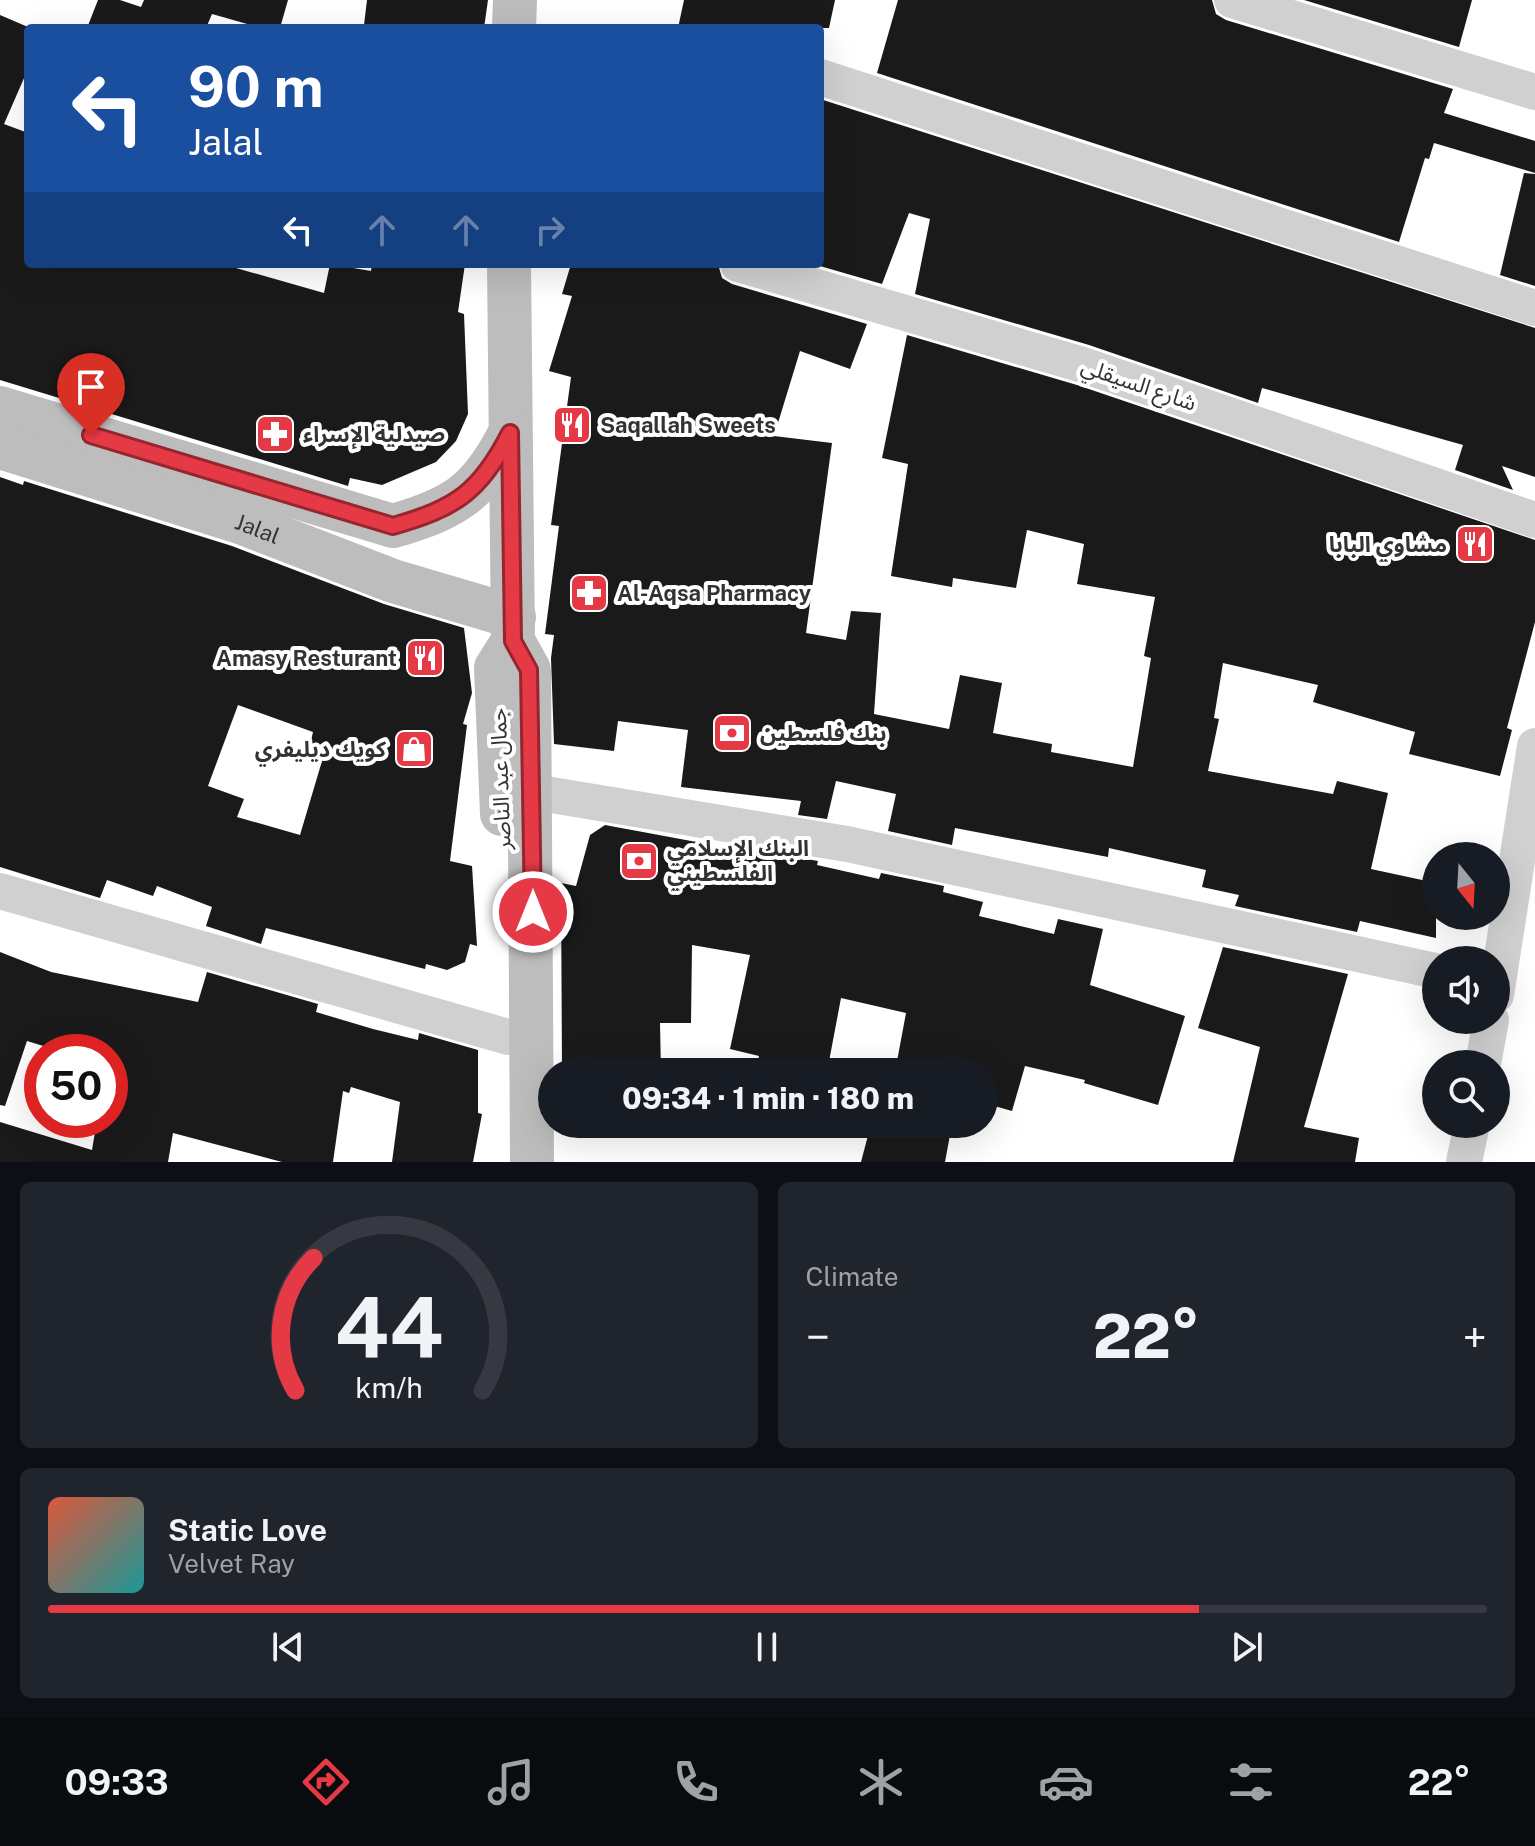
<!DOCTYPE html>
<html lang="en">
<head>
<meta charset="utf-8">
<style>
  body { margin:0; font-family:"Public Sans","Noto Sans Arabic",sans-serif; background:#20242c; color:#f1f3f6; height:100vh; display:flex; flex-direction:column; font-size:30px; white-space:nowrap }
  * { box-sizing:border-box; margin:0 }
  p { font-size:26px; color:#9ea1a6 }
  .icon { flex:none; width:44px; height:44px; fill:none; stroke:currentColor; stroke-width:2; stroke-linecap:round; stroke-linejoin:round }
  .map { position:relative; height:1162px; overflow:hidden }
  .details { display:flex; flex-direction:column; gap:20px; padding:20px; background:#0d0f14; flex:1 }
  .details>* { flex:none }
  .banner { position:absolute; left:24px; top:24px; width:800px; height:244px; border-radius:8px; box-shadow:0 8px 32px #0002; background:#1a4fa0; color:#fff; overflow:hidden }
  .needle { width:52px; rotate:162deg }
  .tools { position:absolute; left:1422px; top:842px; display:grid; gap:16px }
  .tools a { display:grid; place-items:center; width:88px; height:88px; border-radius:50%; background:#171b24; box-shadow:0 8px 32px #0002; font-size:40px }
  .speed { position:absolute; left:24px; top:1034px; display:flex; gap:16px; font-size:40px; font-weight:700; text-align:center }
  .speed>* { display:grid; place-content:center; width:104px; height:104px; border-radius:50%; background:#171b24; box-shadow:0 8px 32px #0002; line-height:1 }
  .speed .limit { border:12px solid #d22; background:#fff; color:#111 }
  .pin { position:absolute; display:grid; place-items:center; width:68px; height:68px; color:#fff; margin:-82px -34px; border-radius:50% 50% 50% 0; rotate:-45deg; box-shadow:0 0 8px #0007 }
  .pin .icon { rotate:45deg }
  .me { position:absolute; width:88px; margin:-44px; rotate:0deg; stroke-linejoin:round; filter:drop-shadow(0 0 6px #0008) }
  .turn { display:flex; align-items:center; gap:28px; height:168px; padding:0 32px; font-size:36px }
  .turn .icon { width:104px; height:104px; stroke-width:2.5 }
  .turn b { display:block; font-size:56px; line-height:68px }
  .lanes { display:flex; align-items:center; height:76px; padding:0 32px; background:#0003; justify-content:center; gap:40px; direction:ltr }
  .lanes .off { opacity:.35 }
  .big { font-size:60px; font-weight:800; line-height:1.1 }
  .details .tile { flex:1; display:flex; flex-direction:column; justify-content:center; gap:12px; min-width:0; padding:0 28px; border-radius:12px; background:#20242c }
  .details .dial { align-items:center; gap:0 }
  .dial svg { height:208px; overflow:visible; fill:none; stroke:#363941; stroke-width:7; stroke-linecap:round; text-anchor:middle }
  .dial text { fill:#f1f3f6; stroke:none }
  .song { display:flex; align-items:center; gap:24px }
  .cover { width:96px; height:96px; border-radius:12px; background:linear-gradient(135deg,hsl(10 70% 55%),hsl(180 70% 35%)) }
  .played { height:8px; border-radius:4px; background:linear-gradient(90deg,#e63946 80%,#363941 80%) }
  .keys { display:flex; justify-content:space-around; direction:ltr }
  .heat { display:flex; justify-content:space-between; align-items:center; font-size:44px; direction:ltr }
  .details .tiles { flex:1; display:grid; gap:20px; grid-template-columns:1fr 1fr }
  .tile:last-child { grid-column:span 2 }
  .trip { position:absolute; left:538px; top:1058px; width:460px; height:80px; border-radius:40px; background:#171b24; box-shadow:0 8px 32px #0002; font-weight:800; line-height:80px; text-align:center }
  .menu { display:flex; height:128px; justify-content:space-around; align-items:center; background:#090b0e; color:#9ea1a6 }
  .menu .icon { width:56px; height:56px }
  .menu .on { color:#e63946 }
  .menu b { font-size:36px; color:#f1f3f6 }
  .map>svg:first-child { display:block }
  .building { fill:#1a1a1a; fill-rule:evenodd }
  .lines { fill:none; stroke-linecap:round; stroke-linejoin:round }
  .minor { stroke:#d0d0d0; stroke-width:36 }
  .secondary { stroke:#bdbdbd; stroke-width:44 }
  .route-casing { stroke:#96252e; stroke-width:20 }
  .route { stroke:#e63946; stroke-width:14 }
  .labels { text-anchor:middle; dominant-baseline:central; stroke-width:8; stroke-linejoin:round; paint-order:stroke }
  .street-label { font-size:22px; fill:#333; stroke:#fff }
  .poi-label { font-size:22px; font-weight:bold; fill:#333; stroke:#fff; text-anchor:start }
</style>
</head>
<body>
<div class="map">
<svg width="1535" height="1162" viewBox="0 0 1535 1162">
  <rect width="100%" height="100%" fill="#fff"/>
  <g class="building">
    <path d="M98 0H120L141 7 144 0H288L280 28H261L212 14 206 28H87Z"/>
    <path d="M367 0H488L484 28 364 25Z"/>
    <path d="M684 0H835L829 28H678Z"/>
    <path d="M898 0H1212L1216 14 1226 20 1453 89 1444 113 1535 141V173L1434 143 1429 159 1425 158 1399 242 877 73Z"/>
    <path d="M1304 0H1472L1459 47Z"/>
    <path d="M0 15 28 27V69L4 124 28 133V264H222L324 293 330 264 371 271 372 264H465L458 312 464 314 468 414 456 441 436 462 382 485 350 478 348 486 0 380Z"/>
    <path d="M820 99 1535 328V477L1502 466 1513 490 1455 470 1463 445 1262 388 1258 403 1089 345 915 294 930 219 909 213 882 284 813 264H820Z"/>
    <path d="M1524 173 1535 174V286L1500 275Z"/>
    <path d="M571 264H718L722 278 732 284 867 324 850 369 800 351 774 436 832 443 806 633 846 640 851 611 881 613 874 714 949 729 960 675 1002 683 993 733 1052 744 1051 752 1133 767 1151 658 1144 656 1155 597 1077 584 1084 544 1027 530 1016 588 953 578 952 587 891 576 908 464 882 458 907 335 1077 385 1535 540V622L1507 728 1512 730 1500 776 1409 754 1415 732 1313 702 1318 685 1223 663 1214 718 1219 719 1208 771 1333 794 1337 781 1388 793 1371 869 1436 883V938L1360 921 1357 932 1235 906 1239 895 1202 887 1206 870 1109 848 1108 857 955 828 952 845 888 831 896 794 836 781 827 819 798 815 801 801 681 787 688 730 618 721 614 751 554 744 551 658 554 635 545 634 559 526 551 525 571 377 549 371 572 296 562 294Z"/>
    <path d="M0 477 23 485 24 481 232 546 384 604 464 628 472 693 463 724 467 725 450 861 472 866 477 946 470 944 465 962 447 970 426 964 425 969 266 928 261 944 206 926 212 907 157 886 153 896 107 880 100 898 0 867ZM238 705 313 732 307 758 322 761 300 835 237 817 244 799 208 786Z"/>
    <path d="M605 825 788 859 789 856 818 861 817 865 879 879 881 873 944 886 943 892 983 902 979 916 1054 934 1058 919 1103 929 1090 985 1185 1016 1158 1105 1084 1083 1085 1080 1025 1066 1012 1111 984 1103V1072H895L906 1013 841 998 827 1072H756L759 1056 730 1049 750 955 692 945 691 1023H660L661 1072H562L561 883 576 886 590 835Z"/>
    <path d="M1223 947 1348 974 1304 1127 1359 1138 1355 1162H1233L1260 1047 1198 1028Z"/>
    <path d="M0 952 51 972 198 1002 207 972 318 1004 316 1012 373 1029 418 1040 419 1033 478 1050V1113L482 1114 473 1162H392L400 1102 351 1087 349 1093 343 1091 333 1162H282L173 1133 168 1162H0V1122L92 1150 97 1120H110V1052H63L27 1041 5 1106 0 1105Z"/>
    <path d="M871 1124H952L945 1162H861Z"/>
  </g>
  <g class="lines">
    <g class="minor">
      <path d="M1232 0 1535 92"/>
      <path d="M820 77 1535 308"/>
      <path d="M738 264 1083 365 1535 520"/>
      <path d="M503 787 847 844 1436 971"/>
      <path d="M0 891 508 1037"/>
      <path d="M1496 995 1535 746"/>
      <path d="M1483 1064 1491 1020"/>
      <path d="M1464 1162 1472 1124"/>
    </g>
    <g class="secondary">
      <path d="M514 28 515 0"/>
      <path d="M509 264 513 641 529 670 532 1162"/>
      <path d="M0 408 393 526C456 508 480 492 510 433"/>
      <path id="s1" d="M0 447 240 522 393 581 514 617"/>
      <path d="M502 814 496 668 513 641"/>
    </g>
  </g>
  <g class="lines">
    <defs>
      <path id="route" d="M91 435 393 526C456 508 480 492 510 433L513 641 529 670 533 912"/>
    </defs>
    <use href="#route" class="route-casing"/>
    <use href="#route" class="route"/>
  </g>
  <defs>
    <symbol id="restaurant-square" viewBox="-11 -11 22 22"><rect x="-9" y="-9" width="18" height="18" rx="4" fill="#e63946" stroke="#fff"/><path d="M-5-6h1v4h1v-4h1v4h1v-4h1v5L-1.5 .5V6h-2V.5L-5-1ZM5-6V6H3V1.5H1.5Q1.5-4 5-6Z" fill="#fff"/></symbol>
    <symbol id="pharmacy-square" viewBox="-11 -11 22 22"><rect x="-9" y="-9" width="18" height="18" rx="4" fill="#e63946" stroke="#fff"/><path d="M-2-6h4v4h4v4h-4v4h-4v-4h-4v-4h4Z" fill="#fff"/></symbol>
    <symbol id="bank-square" viewBox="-11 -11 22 22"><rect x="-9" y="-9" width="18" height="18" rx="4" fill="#e63946" stroke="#fff"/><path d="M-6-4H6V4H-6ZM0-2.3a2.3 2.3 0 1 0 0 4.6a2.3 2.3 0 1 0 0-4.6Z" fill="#fff"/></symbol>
    <symbol id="shop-square" viewBox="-11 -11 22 22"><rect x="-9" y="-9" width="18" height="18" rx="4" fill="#e63946" stroke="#fff"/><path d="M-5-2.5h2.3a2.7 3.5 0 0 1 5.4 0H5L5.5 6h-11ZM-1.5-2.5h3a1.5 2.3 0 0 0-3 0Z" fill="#fff"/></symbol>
  </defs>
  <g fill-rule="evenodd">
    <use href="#restaurant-square" x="550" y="403" width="44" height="44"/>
    <use href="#pharmacy-square" x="253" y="412" width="44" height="44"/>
    <use href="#restaurant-square" x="1453" y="522" width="44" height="44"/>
    <use href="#pharmacy-square" x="567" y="571" width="44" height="44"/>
    <use href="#restaurant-square" x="403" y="636" width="44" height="44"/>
    <use href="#bank-square" x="710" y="711" width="44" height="44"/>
    <use href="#shop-square" x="392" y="727" width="44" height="44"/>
    <use href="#bank-square" x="617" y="839" width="44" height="44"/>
  </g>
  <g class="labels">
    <g class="street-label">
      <text transform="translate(1139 384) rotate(19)">شارع السيقلي</text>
      <text stroke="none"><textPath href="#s1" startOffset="270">Jalal</textPath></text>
      <text transform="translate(500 779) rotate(-92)">جمال عبد الناصر</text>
    </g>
    <g class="poi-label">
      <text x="600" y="425">Saqallah Sweets</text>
      <text x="303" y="434">صيدلية الإسراء</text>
      <text x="1447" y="544" text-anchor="end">مشاوي البابا</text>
      <text x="617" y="593">Al-Aqsa Pharmacy</text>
      <text x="397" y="658" text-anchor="end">Amasy Resturant</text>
      <text x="760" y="733">بنك فلسطين</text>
      <text x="386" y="749" text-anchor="end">كويك ديليفري</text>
      <text x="667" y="848">البنك الإسلامي<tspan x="667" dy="25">الفلسطيني</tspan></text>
    </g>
  </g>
</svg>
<div class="tools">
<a><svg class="needle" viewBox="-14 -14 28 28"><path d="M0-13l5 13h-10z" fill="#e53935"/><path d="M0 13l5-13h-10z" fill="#9ea1a6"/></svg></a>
<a><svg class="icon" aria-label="sound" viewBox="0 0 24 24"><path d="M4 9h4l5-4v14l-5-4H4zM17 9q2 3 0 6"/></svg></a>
<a><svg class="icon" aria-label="search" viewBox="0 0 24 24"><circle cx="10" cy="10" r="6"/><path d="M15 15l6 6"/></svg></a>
</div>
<div class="speed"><div class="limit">50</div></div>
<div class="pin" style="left:91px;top:435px;background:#d93025"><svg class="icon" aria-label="arrive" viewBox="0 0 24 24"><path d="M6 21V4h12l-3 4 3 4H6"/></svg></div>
<svg class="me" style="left:533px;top:912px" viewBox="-20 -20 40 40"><circle r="17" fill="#e63946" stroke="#fff" stroke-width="3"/><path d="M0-11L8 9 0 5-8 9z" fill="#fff"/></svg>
<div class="trip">09:34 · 1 min · 180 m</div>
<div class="banner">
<div class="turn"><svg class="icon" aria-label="left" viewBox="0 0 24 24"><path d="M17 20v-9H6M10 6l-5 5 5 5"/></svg><div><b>90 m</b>Jalal</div></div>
<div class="lanes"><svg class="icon" aria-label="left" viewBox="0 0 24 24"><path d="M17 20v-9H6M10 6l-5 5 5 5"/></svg><svg class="icon off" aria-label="ahead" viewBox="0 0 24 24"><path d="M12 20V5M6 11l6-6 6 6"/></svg><svg class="icon off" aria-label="ahead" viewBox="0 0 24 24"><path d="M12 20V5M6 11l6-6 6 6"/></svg><svg class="icon off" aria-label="right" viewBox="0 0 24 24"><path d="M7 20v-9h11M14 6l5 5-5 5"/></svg></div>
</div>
</div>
<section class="details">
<div class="tiles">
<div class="tile dial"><svg viewBox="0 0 100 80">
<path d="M14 69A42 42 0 1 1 86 69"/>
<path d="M14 69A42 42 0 0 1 21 18" stroke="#e63946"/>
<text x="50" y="56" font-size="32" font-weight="700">44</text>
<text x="50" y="72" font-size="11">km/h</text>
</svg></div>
<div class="tile"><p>Climate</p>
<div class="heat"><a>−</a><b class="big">22°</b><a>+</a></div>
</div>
<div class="tile">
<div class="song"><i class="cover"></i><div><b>Static Love</b><p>Velvet Ray</p></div></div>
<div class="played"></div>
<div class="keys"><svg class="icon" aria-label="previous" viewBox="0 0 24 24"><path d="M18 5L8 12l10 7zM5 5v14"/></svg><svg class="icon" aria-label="pause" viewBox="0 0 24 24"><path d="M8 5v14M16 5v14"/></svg><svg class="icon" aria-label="next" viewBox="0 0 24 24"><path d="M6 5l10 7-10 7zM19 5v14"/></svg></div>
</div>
</div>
</section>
<nav class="menu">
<b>09:33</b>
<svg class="icon on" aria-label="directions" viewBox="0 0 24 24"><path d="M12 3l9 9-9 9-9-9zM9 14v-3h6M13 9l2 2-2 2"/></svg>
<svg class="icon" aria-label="music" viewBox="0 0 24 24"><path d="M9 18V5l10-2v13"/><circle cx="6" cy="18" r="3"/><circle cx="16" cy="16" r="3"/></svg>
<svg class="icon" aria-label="phone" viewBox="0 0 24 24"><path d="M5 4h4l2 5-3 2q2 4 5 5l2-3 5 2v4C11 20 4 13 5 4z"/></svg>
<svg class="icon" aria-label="climate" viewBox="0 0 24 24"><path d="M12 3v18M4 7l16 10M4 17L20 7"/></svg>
<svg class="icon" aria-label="car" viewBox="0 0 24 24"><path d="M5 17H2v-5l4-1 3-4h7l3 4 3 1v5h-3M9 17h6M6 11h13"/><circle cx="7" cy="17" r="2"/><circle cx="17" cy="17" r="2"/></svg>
<svg class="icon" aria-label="filters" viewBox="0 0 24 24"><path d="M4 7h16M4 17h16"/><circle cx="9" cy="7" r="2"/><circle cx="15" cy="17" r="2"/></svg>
<b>22°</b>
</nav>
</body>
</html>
